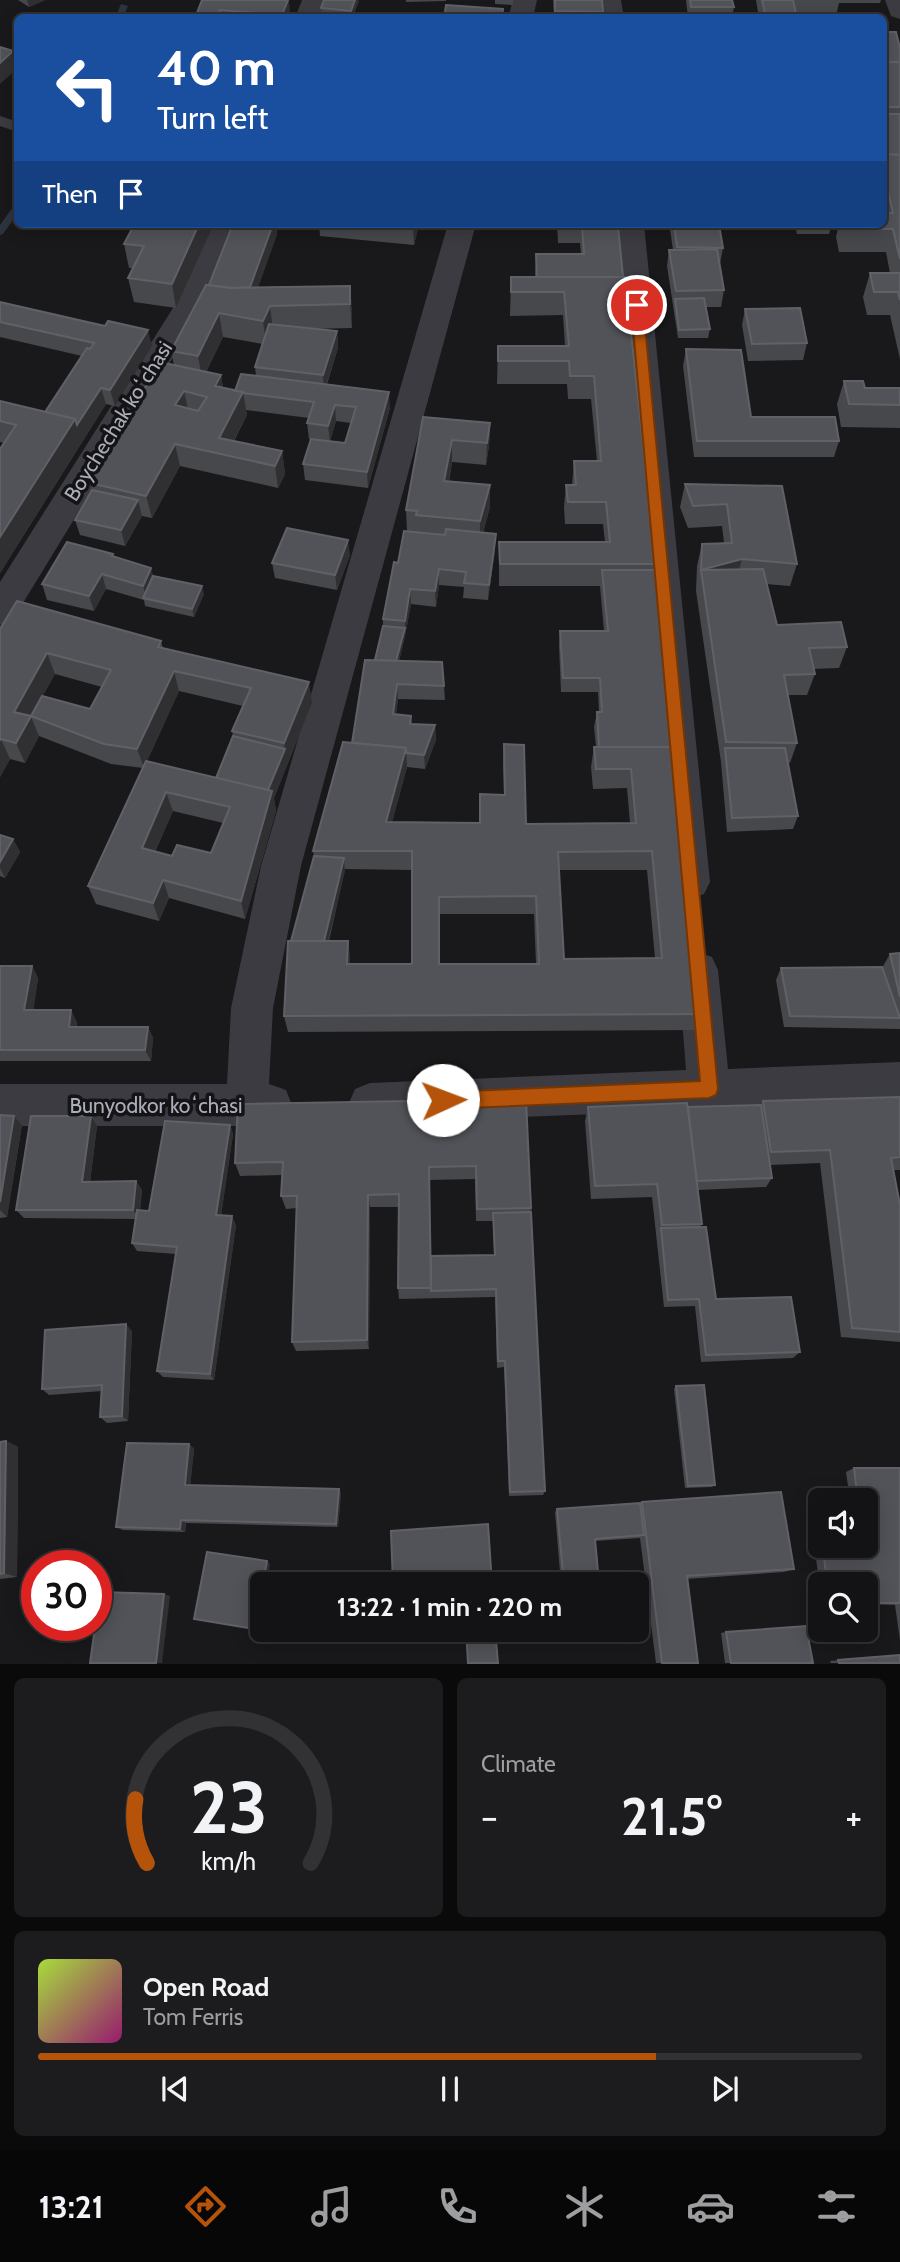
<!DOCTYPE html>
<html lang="en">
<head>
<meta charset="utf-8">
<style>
  body { margin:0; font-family:Cabin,sans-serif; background:#1c1b1d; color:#f1f3f6; height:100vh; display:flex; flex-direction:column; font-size:26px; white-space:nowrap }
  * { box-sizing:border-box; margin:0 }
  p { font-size:23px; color:#9d9ea0 }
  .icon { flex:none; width:38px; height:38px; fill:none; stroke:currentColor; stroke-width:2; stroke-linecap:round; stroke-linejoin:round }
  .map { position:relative; height:1664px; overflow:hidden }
  .side { display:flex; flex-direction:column; gap:14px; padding:14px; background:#0a0a0b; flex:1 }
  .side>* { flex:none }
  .banner { position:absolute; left:14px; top:14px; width:873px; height:214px; border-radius:10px; box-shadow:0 4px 18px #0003,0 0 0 2px #323234; background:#1a4fa0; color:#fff; overflow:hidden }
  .controls { position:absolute; left:808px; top:1488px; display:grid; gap:14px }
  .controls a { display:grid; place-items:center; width:70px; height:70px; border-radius:10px; background:#131214; box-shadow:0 4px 18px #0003,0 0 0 2px #323234; font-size:35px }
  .speed { position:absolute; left:21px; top:1550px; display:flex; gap:14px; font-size:35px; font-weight:700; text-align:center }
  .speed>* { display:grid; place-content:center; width:91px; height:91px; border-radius:50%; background:#131214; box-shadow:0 4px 18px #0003,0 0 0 2px #323234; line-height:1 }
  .speed .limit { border:10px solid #d22; background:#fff; color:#111 }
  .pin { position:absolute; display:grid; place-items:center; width:60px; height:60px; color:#fff; margin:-30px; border:4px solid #fff; border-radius:50%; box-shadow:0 2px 7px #0007 }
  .me { position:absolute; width:77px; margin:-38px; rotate:88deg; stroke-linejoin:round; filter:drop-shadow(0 0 5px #0008) }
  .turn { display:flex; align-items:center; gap:24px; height:147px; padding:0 28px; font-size:32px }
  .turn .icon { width:91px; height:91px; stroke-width:2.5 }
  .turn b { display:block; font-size:49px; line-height:60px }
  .then { display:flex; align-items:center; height:66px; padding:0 28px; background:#0003; gap:14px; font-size:26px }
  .big { font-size:52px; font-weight:700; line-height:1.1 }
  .side .tile { flex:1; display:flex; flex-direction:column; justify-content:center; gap:10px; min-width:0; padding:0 24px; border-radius:10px; background:#1c1b1d }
  .side .dial { align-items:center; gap:0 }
  .dial svg { height:182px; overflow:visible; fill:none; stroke:#323234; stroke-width:7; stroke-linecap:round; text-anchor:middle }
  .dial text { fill:#f1f3f6; stroke:none }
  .song { display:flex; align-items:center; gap:21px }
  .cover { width:84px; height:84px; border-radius:10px; background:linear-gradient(135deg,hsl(80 70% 55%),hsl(320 70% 35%)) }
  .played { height:7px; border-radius:4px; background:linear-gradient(90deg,#b45309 75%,#323234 75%) }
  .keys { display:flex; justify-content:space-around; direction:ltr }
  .heat { display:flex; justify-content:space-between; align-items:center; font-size:38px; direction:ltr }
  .side .tiles { flex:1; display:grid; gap:14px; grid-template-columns:1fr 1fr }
  .tile:last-child { grid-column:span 2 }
  .trip { position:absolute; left:250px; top:1572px; width:399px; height:70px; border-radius:10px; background:#131214; box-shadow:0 4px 18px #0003,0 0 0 2px #323234; font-weight:700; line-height:70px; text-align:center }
  .menu { display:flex; height:112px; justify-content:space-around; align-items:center; background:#080708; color:#9d9ea0 }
  .menu .icon { width:49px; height:49px }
  .menu .active { color:#b45309 }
  .menu b { font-size:32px; color:#f1f3f6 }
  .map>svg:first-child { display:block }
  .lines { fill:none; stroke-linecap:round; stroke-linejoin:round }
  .stream { fill:#2e343f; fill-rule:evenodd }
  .service { fill:#3b3b41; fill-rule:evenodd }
  .minor { fill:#3b3b41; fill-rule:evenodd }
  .wall { fill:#47484c; fill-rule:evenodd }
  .shaded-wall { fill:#303033 }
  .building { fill:#525358; stroke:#606167; stroke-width:2; fill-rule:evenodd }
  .route { fill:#b45309; stroke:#753606; stroke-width:2 }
  .labels { text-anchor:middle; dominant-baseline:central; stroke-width:7; stroke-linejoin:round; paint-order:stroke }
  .street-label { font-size:21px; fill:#abadba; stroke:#141315 }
</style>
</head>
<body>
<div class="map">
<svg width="900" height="1664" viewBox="0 0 900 1664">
  <rect width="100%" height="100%" fill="#19181a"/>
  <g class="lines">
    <g class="stream">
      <path d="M121 4 128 6 123 18H115Z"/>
      <path d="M18 203V213L3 234 0 235V225L15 204Z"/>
    </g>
    <path class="service" d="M0 116 18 122V132L0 126Z"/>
    <g class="minor">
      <path d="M302 0H326L320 18H295Z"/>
      <path d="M513 0H537L533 18H508Z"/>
      <path d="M597 0H621L624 18H598Z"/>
      <path d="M885 0H900V19L891 16Z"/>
      <path d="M208 224H236L203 308 12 621 0 625V582L173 308Z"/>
      <path d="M448 224H476L301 866 273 1008 269 1084 286 1090 292 1105 286 1120 271 1126H0V1084H227L231 1008 261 866Z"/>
      <path d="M616 224H644L710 882 704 894 690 899 676 894 670 882Z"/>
      <path d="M698 952 712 957 718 970 728 1069 900 1062V1102L370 1123 355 1117 349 1103 355 1089 370 1083 686 1070 678 970 684 957Z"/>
    </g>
  </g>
  <g class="wall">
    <path d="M18 0H45L29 7Z"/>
    <path d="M202 0 290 14 289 18H195Z"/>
    <path d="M406 0H446V1L406 2Z"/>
    <path d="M495 0H513V5L495 4Z"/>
    <path d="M553 0H602L603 18H554Z"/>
    <path d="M686 0H732L734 7 732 18H688Z"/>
    <path d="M756 0H881L880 3H839L836 16H797V18H759Z"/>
    <path d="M359 1 352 18 322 17 321 8Z"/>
    <path d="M884 32 900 48V359L890 315H867L863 297 870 273H890L886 252H839L836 237 839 224H884Z"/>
    <path d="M155 224H214L176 308 134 302 128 278 133 268H129L124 244 153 227Z"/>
    <path d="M233 224H276L277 234 258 287 350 286 352 328 312 329 337 331 338 348 327 384 390 408 368 488 305 480 303 464 311 440 309 439 307 423 309 418 246 410 247 415 234 441 282 451 285 474 278 488 180 466 152 518 142 516 125 546 80 535 75 520 92 490 90 483 174 365 171 351 209 285ZM223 337 263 344 255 367 256 376 235 391 223 388 221 375 206 372ZM336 421 351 423 345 443 330 441Z"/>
    <path d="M319 224H419L414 245 320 236Z"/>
    <path d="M557 224H618L656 564 655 570 674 747 706 1014 700 1030 288 1032 284 1016 291 941 314 856 313 851 352 743 383 626V619L407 531 406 510 423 417 490 423 489 446 486 465 452 462 449 482 490 507 483 533 495 550 488 600 463 598 464 587 439 585 436 607 411 604 405 636 399 661 444 686 445 700 398 699 396 714 411 716 412 724 435 725 436 740 425 769 407 767 392 822 479 823 480 794 504 795 503 764 504 744 526 824 630 823 627 788 593 789 591 767 594 747H596L594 727 597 712H599L598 692H561L559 646 560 631H604L600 586H499V542H605L603 524H565L564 507 566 485H572L574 461H597L591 399H568L567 384H497L498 346H565L563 315 510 316 511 277H535L536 254H581L580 243H558ZM345 869 412 870V964H350L348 941H329ZM559 870H647L655 958 564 959ZM439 914H534L536 964H439Z"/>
    <path d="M671 224H719L723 248 720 264 724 290 721 307H706L710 329 708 338H678L667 266 669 250H673L670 229Z"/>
    <path d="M795 224H832L829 234H797Z"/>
    <path d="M0 302 152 346 115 406 106 404 0 573V449L4 443 0 442V401L45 412 82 356 0 337Z"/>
    <path d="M745 309 807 343 803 360 748 361 742 325Z"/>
    <path d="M686 349 751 417 839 441 834 457H694L683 366Z"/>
    <path d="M844 381 865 388H900V428L841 427 837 404Z"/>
    <path d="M685 484 782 486 797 564 790 586 766 584 777 625 847 647 839 668 813 669 815 674 807 695H788L797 743 790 763 788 762 798 816 793 829 727 832 721 762 696 591 697 566 702 544 724 543 722 526 688 528 680 507Z"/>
    <path d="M113 554 114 557 153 576 204 594 194 617 145 606 144 600 106 589 94 611 47 600 42 584Z"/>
    <path d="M350 555 337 590 275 578 272 563Z"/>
    <path d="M0 629 161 641 163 648 312 703 274 798 276 811 245 919 169 898 159 921 96 904 88 886 143 768 111 764 39 736 25 763 10 759 0 777ZM55 674 102 687 90 709 42 697ZM179 691 243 706 232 731 233 736 216 778 147 761ZM173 811 223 823 211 853 172 856 155 852Z"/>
    <path d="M0 835 13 839 20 852 5 878 0 876Z"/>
    <path d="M900 953V1029L784 1027 776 980 781 968H882L890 954Z"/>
    <path d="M0 966H32L38 978 33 1010 77 1022V1027H148L153 1038 151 1061H0Z"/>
    <path d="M900 1097V1170H893L900 1205V1342L841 1337 820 1163 770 1165 772 1178 766 1187 698 1190 702 1224 700 1227 716 1299 800 1352 793 1358 701 1362 695 1306 664 1307 652 1197 591 1199 585 1121 588 1107H688L761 1105 763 1101Z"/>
    <path d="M526 1099 545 1491 543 1495 509 1496 504 1367 497 1368 495 1297 399 1299 398 1288 399 1207H370L369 1349 296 1351 292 1342 297 1208 286 1209 281 1196 282 1175 240 1176 235 1163ZM475 1179 476 1221H493L494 1255 431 1256 429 1180Z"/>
    <path d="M0 1115 14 1116 22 1125 7 1217 0 1218Z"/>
    <path d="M91 1116 97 1126 90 1182 136 1181 142 1190 140 1210 149 1211 230 1125 233 1134 221 1215 236 1225 214 1380 163 1377 157 1371 176 1254 137 1251 132 1243 136 1219 24 1218 16 1210Z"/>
    <path d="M132 1331 128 1421 107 1423 100 1417 102 1391 49 1395 42 1389Z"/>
    <path d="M676 1386 715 1485 712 1487 685 1488 674 1389Z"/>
    <path d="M6 1441 18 1447 17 1577 0 1579V1442Z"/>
    <path d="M189 1444 194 1449 190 1485 341 1493 338 1527 186 1523 185 1532 123 1530 116 1527Z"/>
    <path d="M854 1468H900V1640L895 1605 866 1604V1621V1584H821V1595L815 1551 823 1548H856V1545H866V1500H850L846 1472Z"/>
    <path d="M642 1502 794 1569 784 1572 687 1579 698 1663H656L640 1538 595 1541 599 1582 597 1584H561L555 1512 557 1509 640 1503Z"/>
    <path d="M726 1632 813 1663H725L721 1633Z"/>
    <path d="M900 1655V1663H831L830 1661Z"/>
  </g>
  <g class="shaded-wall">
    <path d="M27 0H45L29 7Z"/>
    <path d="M288 0H289L290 14 289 18H282Z"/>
    <path d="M355 0H358L359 1 352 18H351V11Z"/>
    <path d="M13 51 18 68 0 84V63Z"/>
    <path d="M199 224H213V226L176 308 172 284Z"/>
    <path d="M273 224H276L277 234 252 305 250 289Z"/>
    <path d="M414 224H419L414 245 413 228Z"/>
    <path d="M350 286 352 309V328L350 304Z"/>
    <path d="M270 306 273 329 266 344 263 321Z"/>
    <path d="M219 313 223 337 202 379 198 356Z"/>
    <path d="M148 330 152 346 115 406 110 390Z"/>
    <path d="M337 331 338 348 324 391 323 375Z"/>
    <path d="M221 375 225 398 215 386Z"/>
    <path d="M101 388 106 404 0 573V537L75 419Z"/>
    <path d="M184 391 189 414 175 405Z"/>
    <path d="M243 392 247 415 226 455 219 438Z"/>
    <path d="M389 392 390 408 368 488 367 472Z"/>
    <path d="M335 405 336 421 330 442 328 426Z"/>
    <path d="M490 423 489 446 486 465 487 443Z"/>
    <path d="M452 440V462L445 504 444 481Z"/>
    <path d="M175 444 180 466 152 518 146 496Z"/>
    <path d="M282 451 285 474 278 488 275 466Z"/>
    <path d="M490 485V507L480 543V521Z"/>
    <path d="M138 500 142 516 125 546 121 530Z"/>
    <path d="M496 534 495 550 488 600 489 585Z"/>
    <path d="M348 540 350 555 337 590 335 575Z"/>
    <path d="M742 559 736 581 701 570Z"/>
    <path d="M151 568 156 584 147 599 143 586Z"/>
    <path d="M439 569V585L436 607 435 591Z"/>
    <path d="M102 574 106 589 94 611 89 596Z"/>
    <path d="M202 586 204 594 194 617 192 609Z"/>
    <path d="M410 589 411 604 405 636 395 676V668L405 628V621Z"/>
    <path d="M47 653 55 674 31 717 39 736 25 763 16 743 14 712Z"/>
    <path d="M174 671 179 691 144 768 137 749Z"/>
    <path d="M309 682 312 703 274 798 276 811 245 919 241 901 266 795 285 749 284 743Z"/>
    <path d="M397 684 398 699 394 728 393 714Z"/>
    <path d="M435 725 436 740 425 769 424 755Z"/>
    <path d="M1 739 10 759 0 777V740Z"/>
    <path d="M406 748 407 767 387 841 386 822Z"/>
    <path d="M166 792 173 811 148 867 142 848Z"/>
    <path d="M13 839 20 852 5 878 0 868V862Z"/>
    <path d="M344 858 345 871 324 958 322 946Z"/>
    <path d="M163 880 169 898 159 921 153 903Z"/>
    <path d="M348 941 350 958 349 981 347 964Z"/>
    <path d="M32 966 38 978 32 1022 24 1010Z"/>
    <path d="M71 1010 77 1022 75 1038 69 1027Z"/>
    <path d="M148 1027 153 1038 151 1061 145 1050Z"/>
    <path d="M14 1116 22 1125 7 1217 0 1210V1202Z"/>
    <path d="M91 1116 97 1126 89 1191 82 1182Z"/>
    <path d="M230 1125 233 1134 220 1224 216 1215Z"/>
    <path d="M136 1181 142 1190 139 1219 133 1210Z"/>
    <path d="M368 1195 370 1207 369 1349 367 1340Z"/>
    <path d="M232 1216 236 1225 214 1380 210 1374Z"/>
    <path d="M126 1324 132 1331 128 1421 122 1416Z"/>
    <path d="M6 1441 18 1447 17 1577 4 1573Z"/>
    <path d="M189 1444 194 1449 190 1489 185 1485Z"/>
    <path d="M339 1489 341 1493 338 1527 336 1524Z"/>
    <path d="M181 1520 186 1523 185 1532 180 1529Z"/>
    <path d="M267 1561 270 1564 267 1584H263Z"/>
    <path d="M262 1585V1609L259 1630 255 1629Z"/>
    <path d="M164 1594 170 1596 162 1663H156Z"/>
  </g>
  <g class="building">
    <path d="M202 0H288L282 15 220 10 217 18H195Z"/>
    <path d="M324 0H355L351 11 321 8Z"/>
    <path d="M555 0H602L603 12 555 11Z"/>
    <path d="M690 0H732L734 7H691Z"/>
    <path d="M762 0H793L797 18H766Z"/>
    <path d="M446 5 503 9 502 18H444Z"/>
    <path d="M884 32H896L900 48V62H884Z"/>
    <path d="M0 47 13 51 0 63Z"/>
    <rect x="884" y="62" width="16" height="45"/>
    <path d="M884 114H900V155L884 154Z"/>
    <path d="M884 154 900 155V259L893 229 845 228 844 224H884V213H893L884 174Z"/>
    <path d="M155 224H199L172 284 128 278 144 246 124 244 134 225 153 227Z"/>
    <path d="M233 224H273L250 287 231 288 209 285Z"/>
    <path d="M373 224H414L413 228Z"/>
    <path d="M674 224H719L723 248 677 247Z"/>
    <path d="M582 226H618L623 277H537L536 254H584Z"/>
    <path d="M717 249 724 290 676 291 669 250Z"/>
    <path d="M870 273H900V300L898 292H874Z"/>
    <path d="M511 277H625L656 564H500L499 542H610L606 502H568L566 485H576L574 461H601L594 376H570L569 361H498V346H569L564 292H511Z"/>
    <path d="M206 285 231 288 350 286V304L270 306 263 321 219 313 198 356 171 351Z"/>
    <path d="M704 298 710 329 679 330 675 299Z"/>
    <path d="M0 302 105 326 108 321 148 330 110 390 101 388 77 425 75 419 45 412 87 348 90 349 94 343 0 322Z"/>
    <path d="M800 308 807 343 752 344 745 309Z"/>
    <path d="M269 324 337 331 323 375 255 367Z"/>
    <path d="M686 349 741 350 751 417H835L839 441H697Z"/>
    <path d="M160 362 221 375 215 386 243 392 219 438 282 451 275 466 175 444 146 496 90 483ZM184 391 207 397 198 411 175 405Z"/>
    <path d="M241 374 389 392 367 472 303 464 311 439 345 443 356 407 335 405 328 426 307 423 314 402 243 393V392L235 391Z"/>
    <path d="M844 381H863L865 388H900V405L849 404Z"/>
    <path d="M0 401 75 419 0 537V449L16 425 0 421Z"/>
    <path d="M423 417 490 423 487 443 452 440 444 481 490 485 480 521 416 515 417 511 406 510Z"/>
    <path d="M685 484 782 486 797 564 742 559 701 570 702 544 732 543 727 504 693 506Z"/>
    <path d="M92 490 138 500 121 530 75 520Z"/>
    <path d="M287 528 348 540 335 575 272 563Z"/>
    <path d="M446 529 496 534 489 585 464 583 466 572 439 569 435 591 410 589 405 621 383 619 394 562 398 563 404 531 445 535Z"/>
    <path d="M67 542 113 554 112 556 151 568 143 586 102 574 89 596 42 584Z"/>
    <path d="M763 569 777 625 841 622 847 647 809 648 815 674 784 675 797 743 726 742 701 570Z"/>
    <path d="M602 570H655L674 747H599L597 712H602L600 678H563L560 631H608Z"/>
    <path d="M153 576 202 586 192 609 143 598Z"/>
    <path d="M17 601 161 641 158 647 309 682 284 743 232 731 251 688 174 671 137 749 104 744 31 716 16 743 1 739 0 740V629ZM47 653 111 670 90 709 42 696 31 716 14 712Z"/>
    <path d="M383 626 405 628 396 661 375 660Z"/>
    <path d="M365 660 442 662 444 686 397 684 393 714 411 716 410 724 435 725 424 755 406 753V748L352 743Z"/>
    <path d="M233 736 285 749 268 790 216 778Z"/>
    <path d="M343 742 406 748 386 822 480 823V794L505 795 504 744 524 745 526 824 636 823 631 769H596L594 747H676L706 1014 284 1016 288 941H348L347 964H412V851H313ZM652 851 662 958 564 959 558 852ZM536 896 539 964H439V897Z"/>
    <path d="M725 748H785L798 816 732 818Z"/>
    <path d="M146 761 272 791 241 901 163 880 153 903 88 886ZM166 792 230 807 211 853 177 845 172 856 142 848Z"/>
    <path d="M0 835 13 839 0 862Z"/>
    <path d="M314 856 344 858 324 941H291Z"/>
    <path d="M900 953V997L890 954Z"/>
    <path d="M0 966H32L24 1010H71L69 1027H148L145 1050H0Z"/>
    <path d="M882 967 900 1018 790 1016 781 968Z"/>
    <path d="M900 1097V1157L891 1158 900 1205V1332L852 1328 830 1150 771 1152 763 1101Z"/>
    <path d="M526 1099 531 1208 477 1209 476 1166 429 1167 431 1288H398L399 1194 368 1195 367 1340 292 1342 297 1196H281L283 1162 235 1163 238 1104Z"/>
    <path d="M687 1103 702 1224 662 1225 657 1184 595 1186 588 1107Z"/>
    <path d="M761 1105 772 1178 697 1181 688 1107Z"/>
    <path d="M0 1115 14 1116 0 1202Z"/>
    <path d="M31 1116H91L82 1182 136 1181 133 1210H16Z"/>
    <path d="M165 1121 230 1125 216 1215 232 1216 210 1374 157 1371 177 1247 132 1243 137 1210 149 1211Z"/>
    <path d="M531 1212 545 1491 510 1492 505 1361H498L496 1289 431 1291V1256L495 1255 493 1213Z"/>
    <path d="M706 1227 716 1299 791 1297 800 1352 706 1355 699 1299 668 1300 661 1228Z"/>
    <path d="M126 1324 122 1416 100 1417 102 1385 42 1389 45 1330Z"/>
    <path d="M704 1385 715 1485 688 1486 676 1386Z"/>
    <path d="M6 1441 4 1573 0 1574V1442Z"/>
    <path d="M127 1443 189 1444 185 1485 339 1489 336 1524 181 1520 180 1529 116 1527Z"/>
    <path d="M854 1468H900V1603H866V1584H827L823 1548H865L864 1545H866V1500H858Z"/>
    <path d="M781 1492 794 1569 687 1576 698 1663H662L642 1502Z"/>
    <path d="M640 1503 644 1535 595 1539 599 1582 564 1584 557 1509Z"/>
    <path d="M488 1524 492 1584H393L391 1531Z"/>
    <path d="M207 1552 267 1561 255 1629 194 1619Z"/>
    <path d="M100 1592 164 1594 156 1663H90Z"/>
    <path d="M866 1603 869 1621H866Z"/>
    <path d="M806 1626 813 1663H731L726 1632Z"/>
    <path d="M466 1629H495L498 1663H468Z"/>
    <path d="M900 1655V1663H839L838 1660Z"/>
  </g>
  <path class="route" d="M637 301 643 305 718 1089 716 1095 709 1098 443 1109 437 1106 435 1100 437 1094 443 1092 700 1081 631 305Z"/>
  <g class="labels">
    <g class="street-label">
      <text transform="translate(118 421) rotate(-58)">Boychechak koʻchasi</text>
      <text x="156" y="1105">Bunyodkor koʻchasi</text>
    </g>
  </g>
</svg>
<div class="controls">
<a><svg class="icon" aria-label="sound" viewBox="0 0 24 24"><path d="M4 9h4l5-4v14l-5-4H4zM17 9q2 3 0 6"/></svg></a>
<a><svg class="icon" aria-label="search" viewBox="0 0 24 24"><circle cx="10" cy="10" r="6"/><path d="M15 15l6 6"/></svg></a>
</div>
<div class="speed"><div class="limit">30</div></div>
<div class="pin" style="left:637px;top:305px;background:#d93025"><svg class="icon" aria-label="arrive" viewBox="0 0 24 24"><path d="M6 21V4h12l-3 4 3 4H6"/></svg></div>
<svg class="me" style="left:443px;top:1100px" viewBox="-20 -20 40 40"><circle r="19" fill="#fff"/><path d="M0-13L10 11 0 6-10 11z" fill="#b45309"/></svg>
<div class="trip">13:22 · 1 min · 220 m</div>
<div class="banner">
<div class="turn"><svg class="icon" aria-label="left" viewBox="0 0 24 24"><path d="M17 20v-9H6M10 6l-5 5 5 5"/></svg><div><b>40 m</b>Turn left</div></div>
<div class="then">Then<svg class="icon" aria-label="arrive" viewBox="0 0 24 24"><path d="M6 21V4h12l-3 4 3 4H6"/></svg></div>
</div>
</div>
<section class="side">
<div class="tiles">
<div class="tile dial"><svg viewBox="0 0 100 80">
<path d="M14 69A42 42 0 1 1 86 69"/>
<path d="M14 69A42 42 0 0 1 9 41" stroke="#b45309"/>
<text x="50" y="56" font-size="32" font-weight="700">23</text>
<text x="50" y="72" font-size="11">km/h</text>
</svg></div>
<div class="tile"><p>Climate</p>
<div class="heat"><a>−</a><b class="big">21.5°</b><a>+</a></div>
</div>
<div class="tile">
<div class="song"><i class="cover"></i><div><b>Open Road</b><p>Tom Ferris</p></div></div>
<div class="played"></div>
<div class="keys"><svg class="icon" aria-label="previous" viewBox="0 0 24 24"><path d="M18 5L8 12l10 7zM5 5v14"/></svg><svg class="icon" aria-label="pause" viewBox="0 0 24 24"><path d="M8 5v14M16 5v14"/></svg><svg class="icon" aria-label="next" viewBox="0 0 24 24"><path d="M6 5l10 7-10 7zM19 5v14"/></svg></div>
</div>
</div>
</section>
<nav class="menu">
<b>13:21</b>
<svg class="icon active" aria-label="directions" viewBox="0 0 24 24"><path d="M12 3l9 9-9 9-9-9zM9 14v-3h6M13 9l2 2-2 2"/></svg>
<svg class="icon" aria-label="music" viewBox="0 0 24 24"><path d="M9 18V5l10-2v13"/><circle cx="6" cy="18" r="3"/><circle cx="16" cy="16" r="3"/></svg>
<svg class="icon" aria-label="phone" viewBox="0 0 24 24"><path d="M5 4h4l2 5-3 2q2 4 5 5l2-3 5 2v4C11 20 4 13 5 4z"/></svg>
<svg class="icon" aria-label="climate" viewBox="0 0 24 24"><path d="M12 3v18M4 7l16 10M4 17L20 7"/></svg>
<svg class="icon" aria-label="car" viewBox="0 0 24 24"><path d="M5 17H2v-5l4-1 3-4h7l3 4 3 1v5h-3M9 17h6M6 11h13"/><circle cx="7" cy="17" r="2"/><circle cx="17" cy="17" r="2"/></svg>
<svg class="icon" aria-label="filters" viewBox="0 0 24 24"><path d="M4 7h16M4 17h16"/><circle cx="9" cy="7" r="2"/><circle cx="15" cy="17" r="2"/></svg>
</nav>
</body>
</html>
